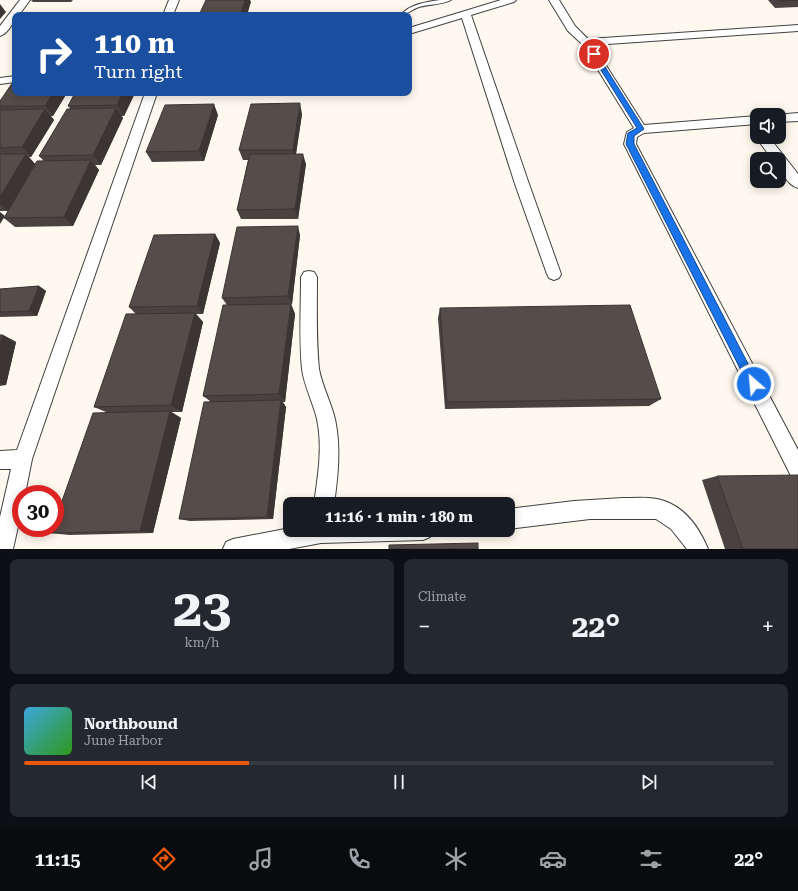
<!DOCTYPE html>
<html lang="en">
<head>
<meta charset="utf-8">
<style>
  body { margin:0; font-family:"Roboto Serif",serif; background:#242831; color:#f1f3f6; height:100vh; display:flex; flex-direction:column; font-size:15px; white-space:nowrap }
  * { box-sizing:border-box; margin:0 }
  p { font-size:13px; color:#9ea1a6 }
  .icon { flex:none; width:22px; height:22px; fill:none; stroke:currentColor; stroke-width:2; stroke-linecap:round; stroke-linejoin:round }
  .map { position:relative; height:549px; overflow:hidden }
  .sheet { display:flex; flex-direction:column; gap:10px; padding:10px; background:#0d0f14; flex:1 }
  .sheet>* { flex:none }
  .hud { position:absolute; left:12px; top:12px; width:400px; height:84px; border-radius:8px; box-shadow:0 2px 10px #0003; background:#1a4fa0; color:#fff; overflow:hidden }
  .controls { position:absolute; left:750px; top:108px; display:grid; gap:8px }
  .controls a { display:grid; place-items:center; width:36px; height:36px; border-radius:8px; background:#171b24; box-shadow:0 2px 10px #0003; font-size:20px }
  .speed { position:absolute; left:12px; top:485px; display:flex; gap:8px; font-size:20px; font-weight:700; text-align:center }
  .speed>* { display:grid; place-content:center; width:52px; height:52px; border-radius:50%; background:#171b24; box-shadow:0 2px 10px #0003; line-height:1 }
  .speed .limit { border:6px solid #d22; background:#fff; color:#111 }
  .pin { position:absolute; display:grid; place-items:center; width:34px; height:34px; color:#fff; margin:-17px; border:2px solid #fff; border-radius:50%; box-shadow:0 1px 4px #0007 }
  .me { position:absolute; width:44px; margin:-22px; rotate:333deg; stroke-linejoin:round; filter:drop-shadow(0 0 3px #0008) }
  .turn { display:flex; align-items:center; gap:14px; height:84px; padding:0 16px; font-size:18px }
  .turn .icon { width:52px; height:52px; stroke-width:2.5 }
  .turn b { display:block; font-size:28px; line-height:34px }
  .big { font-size:30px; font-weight:700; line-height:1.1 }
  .sheet .widget { flex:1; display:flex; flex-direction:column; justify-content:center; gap:6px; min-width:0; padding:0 14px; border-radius:8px; background:#242831 }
  .sheet .dial { align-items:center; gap:0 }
  .dial b { font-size:52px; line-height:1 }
  .song { display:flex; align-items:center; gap:12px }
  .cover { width:48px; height:48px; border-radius:6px; background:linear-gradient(135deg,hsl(200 70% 55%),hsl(110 70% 35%)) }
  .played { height:4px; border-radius:2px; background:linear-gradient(90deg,#ea580c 30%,#363941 30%) }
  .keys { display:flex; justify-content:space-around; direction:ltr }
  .heat { display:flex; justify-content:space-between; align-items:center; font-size:22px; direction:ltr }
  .sheet .tiles { flex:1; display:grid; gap:10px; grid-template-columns:1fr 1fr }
  .widget:last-child { grid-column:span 2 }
  .trip { position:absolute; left:283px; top:497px; width:232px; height:40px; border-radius:8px; background:#171b24; box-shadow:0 2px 10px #0003; font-weight:700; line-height:40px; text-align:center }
  .menu { display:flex; height:64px; justify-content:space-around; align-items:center; background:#090b0e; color:#9ea1a6 }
  .menu .icon { width:28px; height:28px }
  .menu .current { color:#ea580c }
  .menu b { font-size:18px; color:#f1f3f6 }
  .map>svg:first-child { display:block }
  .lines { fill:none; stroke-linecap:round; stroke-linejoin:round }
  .service-casing { stroke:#414141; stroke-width:2 }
  .minor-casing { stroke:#414141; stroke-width:2 }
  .service { fill:#fff; fill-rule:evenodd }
  .minor { fill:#fff; fill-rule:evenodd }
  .wall { fill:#4a4140 }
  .shaded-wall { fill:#3c3534 }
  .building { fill:#564c4a; stroke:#3c3534 }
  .route { fill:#1a73e8; stroke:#114b97 }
</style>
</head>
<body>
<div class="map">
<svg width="798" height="549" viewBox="0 0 798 549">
  <rect width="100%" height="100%" fill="#fff8ee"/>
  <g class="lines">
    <defs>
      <path id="service" d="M440 0H451C442 5 429 4 419 7 412 9 407 15 401 15 410 4 426 2 440 0Z"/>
      <g id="minor">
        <path d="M20 0H30L19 15H15C15 22 7 34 0 36V26Z"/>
        <path d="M169 0H179L173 15H163Z"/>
        <path d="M501 0H516L514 2 471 15 529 184 561 274 559 278 554 280 549 278 547 274 515 184 462 18 409 34V28Z"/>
        <path d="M549 0H559L575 26 588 39 798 25V31L593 45 644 125 757 116V124L644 133 637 137 636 144 798 450V479L791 476 624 144 627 132 634 128 582 44 568 31Z"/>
        <path d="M15 76V82L0 84V78Z"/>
        <path d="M145 93H157L32 459 25 494H21V513L13 549H0V517L11 469H0V451L17 450Z"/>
        <path d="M798 113V121L779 122V115H776Z"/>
        <path d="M757 135V137H769L798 174V188C787 185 779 169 779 159H772L758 140 756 137Z"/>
        <path d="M309 271 314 272 317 277C317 307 316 339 319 369 322 386 331 402 335 419 341 447 338 476 334 504H314C318 476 323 447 317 419 313 402 304 386 302 369 299 338 301 307 301 277L304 272Z"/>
        <path d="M623 498C634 498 647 497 657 499 683 504 699 527 708 549H687L671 529 656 519H590L508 529V509L574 501Z"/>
        <path d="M290 528V530H433L430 537 423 540 321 543 289 549H223L226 542 233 539Z"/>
      </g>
    </defs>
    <use href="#service" class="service-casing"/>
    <use href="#minor" class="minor-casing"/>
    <use href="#service" class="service"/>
    <use href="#minor" class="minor"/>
  </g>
  <g class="wall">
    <path d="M31 0H73L71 2H33Z"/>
    <path d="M768 0H798V7L775 8Z"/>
    <path d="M15 93H67L53 116H51L54 120 31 157H29L35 164 44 161 39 156 70 108 68 106 75 93H135L124 116H121L123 118 101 165H95L99 170 73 226 15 227 4 218 8 211H0V101Z"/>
    <path d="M302 114 296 154 306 164 298 219H241L237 210 248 160H243L239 150Z"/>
    <path d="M218 115 204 161 152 162 146 152Z"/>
    <path d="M215 234 220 243 203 314H196L203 322 182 412H171L181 418 153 533 69 535 51 533 106 412 94 407 136 314 129 307Z"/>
    <path d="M300 235 292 304H291L295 314 285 402H283L286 407 273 519 190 521 179 519 210 401 203 396 227 305 222 298Z"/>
    <path d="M39 286 46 291 37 316 0 317V289Z"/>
    <path d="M440 308 661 399 649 406 445 409 438 318Z"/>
    <path d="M0 335H3L16 342 6 385 0 386Z"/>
    <path d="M717 476 798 549H725L702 480Z"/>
  </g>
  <g class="shaded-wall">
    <path d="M245 0H250L251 2 247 15H240Z"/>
    <path d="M0 4 6 12 0 19Z"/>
    <path d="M53 93H67L53 116 45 106Z"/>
    <path d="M123 93H135L124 116 117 105Z"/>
    <path d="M300 103 302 114 295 160 293 150Z"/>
    <path d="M214 104 218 115 204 161 199 151Z"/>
    <path d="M116 108 123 118 101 165 93 155Z"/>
    <path d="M45 109 54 120 31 157 22 147Z"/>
    <path d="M26 154 35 164 8 211 0 204V197Z"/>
    <path d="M303 154 306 164 298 219 295 209Z"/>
    <path d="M91 160 99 170 73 226 64 217Z"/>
    <path d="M0 212 5 216 0 224Z"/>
    <path d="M298 226 300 235 292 304 288 296Z"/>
    <path d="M215 234 220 243 203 314 197 306Z"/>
    <path d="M39 286 46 291 37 316 29 311Z"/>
    <path d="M291 304 295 314 285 402 279 394Z"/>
    <path d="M195 313 203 322 182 412 171 405Z"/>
    <path d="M3 335 16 342 6 385 0 383V345Z"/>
    <path d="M281 400 286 407 273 519 267 517Z"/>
    <path d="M170 411 181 418 153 533 140 531Z"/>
  </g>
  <g class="building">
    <path d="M206 0H245L240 15H199Z"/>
    <path d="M780 0H798L780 1Z"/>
    <path d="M15 79V93H53L45 106H0V101Z"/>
    <path d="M75 93H123L117 105 68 106Z"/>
    <path d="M300 103 293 150H239L251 104Z"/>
    <path d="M214 104 199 151 146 152 165 105Z"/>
    <path d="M116 108 93 155 39 156 67 109Z"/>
    <path d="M45 109 22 147 0 148V110Z"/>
    <path d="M0 154H26L0 197Z"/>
    <path d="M250 154H303L295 209 237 210Z"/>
    <path d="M91 160 64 217 4 218 37 161Z"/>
    <path d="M298 226 288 296 222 298 237 227Z"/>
    <path d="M215 234 197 306 129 307 154 235Z"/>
    <path d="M39 286 29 311 0 312V289Z"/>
    <path d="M291 304 279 394 203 396 223 305Z"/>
    <path d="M630 305 661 399 447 402 440 308Z"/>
    <path d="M195 313 171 405 94 407 126 314Z"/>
    <path d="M0 335H3L0 345Z"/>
    <path d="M281 400 267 517 179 519 204 402Z"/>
    <path d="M170 411 140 531 51 533 53 528H55V521L93 413Z"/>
    <path d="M798 475V549H743L717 476Z"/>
    <path d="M478 543V549H389V545Z"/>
  </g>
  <path class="route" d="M592 53 597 54 644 129 634 136V144L757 381 759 384 757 388 754 390 750 388 626 144 628 133 637 128 591 54Z"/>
</svg>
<div class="controls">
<a><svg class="icon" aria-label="sound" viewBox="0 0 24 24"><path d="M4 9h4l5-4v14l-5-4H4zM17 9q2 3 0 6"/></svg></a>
<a><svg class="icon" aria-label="search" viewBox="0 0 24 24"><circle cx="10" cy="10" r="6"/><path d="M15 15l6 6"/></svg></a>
</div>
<div class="speed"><div class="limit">30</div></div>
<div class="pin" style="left:594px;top:54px;background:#d93025"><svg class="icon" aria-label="arrive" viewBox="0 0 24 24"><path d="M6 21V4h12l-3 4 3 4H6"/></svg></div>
<svg class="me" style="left:754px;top:384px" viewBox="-20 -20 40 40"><circle r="17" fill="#1a73e8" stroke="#fff" stroke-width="3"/><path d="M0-11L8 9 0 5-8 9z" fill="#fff"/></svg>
<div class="trip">11:16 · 1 min · 180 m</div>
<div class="hud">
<div class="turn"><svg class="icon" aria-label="right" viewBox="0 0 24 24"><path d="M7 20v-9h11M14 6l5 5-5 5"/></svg><div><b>110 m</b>Turn right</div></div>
</div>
</div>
<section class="sheet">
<div class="tiles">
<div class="widget dial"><b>23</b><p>km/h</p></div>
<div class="widget"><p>Climate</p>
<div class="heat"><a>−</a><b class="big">22°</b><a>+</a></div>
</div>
<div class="widget">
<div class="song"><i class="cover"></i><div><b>Northbound</b><p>June Harbor</p></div></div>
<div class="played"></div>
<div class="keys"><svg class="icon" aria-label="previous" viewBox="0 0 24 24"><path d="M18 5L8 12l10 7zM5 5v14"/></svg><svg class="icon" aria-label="pause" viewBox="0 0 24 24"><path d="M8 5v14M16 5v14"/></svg><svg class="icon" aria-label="next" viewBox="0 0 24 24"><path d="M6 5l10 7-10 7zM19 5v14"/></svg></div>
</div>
</div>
</section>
<nav class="menu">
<b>11:15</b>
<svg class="icon current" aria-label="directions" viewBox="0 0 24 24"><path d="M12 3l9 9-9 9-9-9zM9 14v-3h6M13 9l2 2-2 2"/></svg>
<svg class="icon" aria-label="music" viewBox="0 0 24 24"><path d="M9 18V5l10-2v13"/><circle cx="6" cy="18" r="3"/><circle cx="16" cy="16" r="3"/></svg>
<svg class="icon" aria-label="phone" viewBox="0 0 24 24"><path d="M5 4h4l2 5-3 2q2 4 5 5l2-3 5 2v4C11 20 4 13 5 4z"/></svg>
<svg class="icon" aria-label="climate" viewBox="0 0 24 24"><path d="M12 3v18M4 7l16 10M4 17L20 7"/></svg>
<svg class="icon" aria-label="car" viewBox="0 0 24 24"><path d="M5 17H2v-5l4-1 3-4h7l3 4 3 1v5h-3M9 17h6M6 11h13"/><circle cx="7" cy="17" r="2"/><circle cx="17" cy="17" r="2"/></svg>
<svg class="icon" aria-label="filters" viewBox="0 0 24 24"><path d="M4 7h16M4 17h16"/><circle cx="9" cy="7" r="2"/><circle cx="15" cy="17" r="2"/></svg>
<b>22°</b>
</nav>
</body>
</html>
